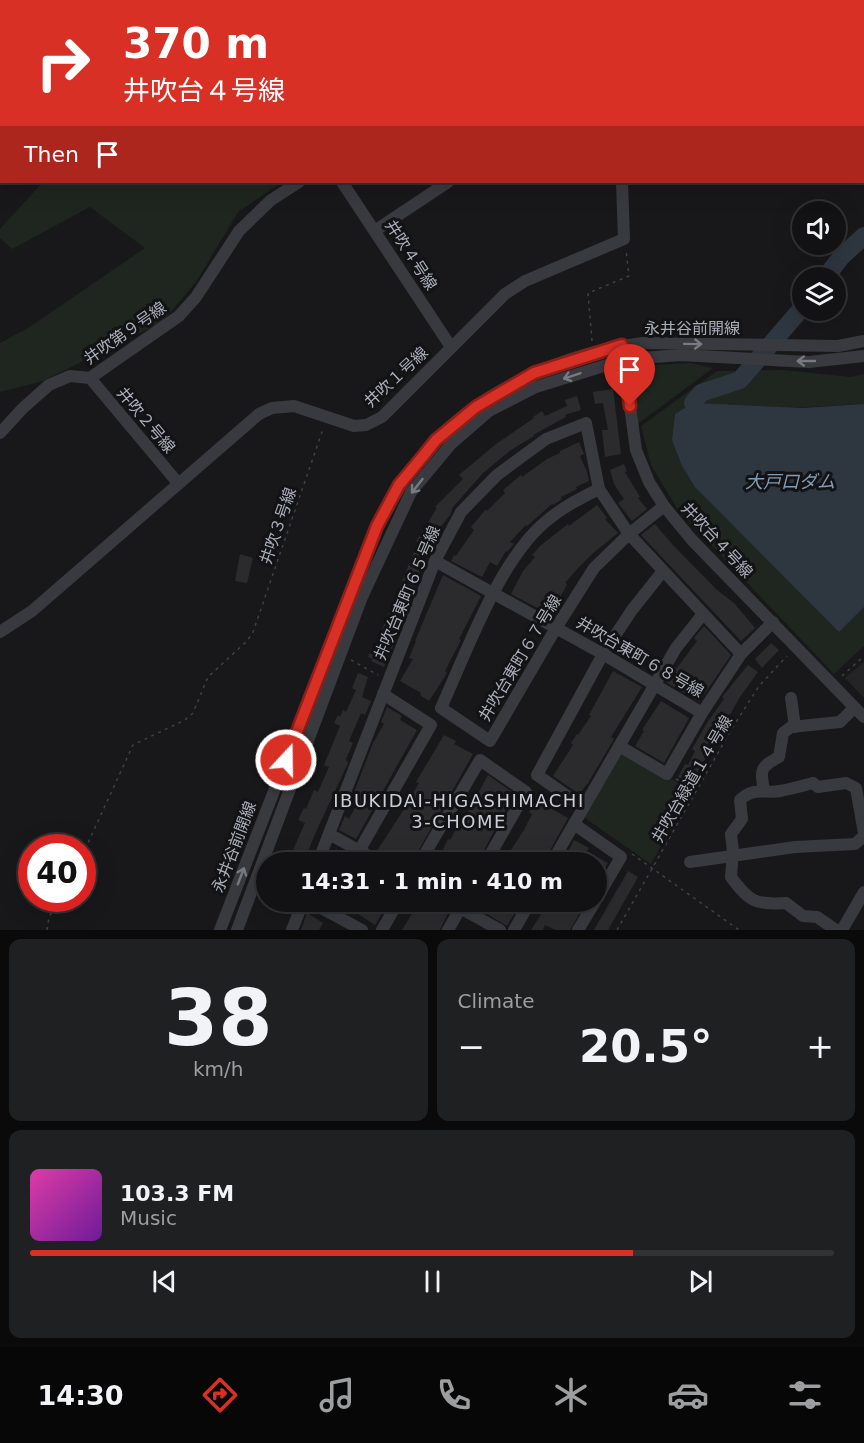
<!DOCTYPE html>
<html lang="en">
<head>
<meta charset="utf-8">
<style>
  body { margin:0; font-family:"DejaVu Sans","Noto Sans JP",sans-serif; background:#1f2022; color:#f1f3f6; height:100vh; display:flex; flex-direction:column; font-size:22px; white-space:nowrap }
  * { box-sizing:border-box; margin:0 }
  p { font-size:20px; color:#9c9ea0 }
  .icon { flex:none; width:33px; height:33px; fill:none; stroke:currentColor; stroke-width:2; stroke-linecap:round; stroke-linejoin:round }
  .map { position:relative; height:930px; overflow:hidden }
  .details { display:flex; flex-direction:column; gap:9px; padding:9px; background:#0a0a0b; flex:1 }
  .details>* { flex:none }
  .top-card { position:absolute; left:0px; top:0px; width:864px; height:183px; box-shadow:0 6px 24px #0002,0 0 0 2px #313234; background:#d93025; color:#fff; overflow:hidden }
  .controls { position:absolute; left:792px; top:201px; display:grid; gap:12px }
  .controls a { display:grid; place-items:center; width:54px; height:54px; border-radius:50%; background:#121214; box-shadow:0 6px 24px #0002,0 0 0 2px #313234; font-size:30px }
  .speed { position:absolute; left:18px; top:834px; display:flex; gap:12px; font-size:30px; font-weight:700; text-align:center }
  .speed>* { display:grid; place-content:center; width:78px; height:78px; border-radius:50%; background:#121214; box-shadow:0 6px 24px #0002,0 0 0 2px #313234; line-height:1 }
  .speed .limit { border:9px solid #d22; background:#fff; color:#111 }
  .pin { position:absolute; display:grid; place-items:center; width:51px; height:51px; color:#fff; margin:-62px -26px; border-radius:50% 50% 50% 0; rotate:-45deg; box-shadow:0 0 6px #0007 }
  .pin .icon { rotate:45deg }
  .me { position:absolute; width:66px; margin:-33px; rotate:21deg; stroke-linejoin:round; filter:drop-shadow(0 0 4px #0008) }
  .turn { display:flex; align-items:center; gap:21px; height:126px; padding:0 24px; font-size:27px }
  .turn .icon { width:78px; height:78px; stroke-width:2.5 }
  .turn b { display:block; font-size:42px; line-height:51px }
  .then { display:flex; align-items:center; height:57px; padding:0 24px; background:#0003; gap:12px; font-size:22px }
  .big { font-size:45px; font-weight:700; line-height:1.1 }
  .details .tile { flex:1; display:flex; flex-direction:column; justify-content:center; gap:9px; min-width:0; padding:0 21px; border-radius:12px; background:#1f2022 }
  .details .dial { align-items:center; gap:0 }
  .dial b { font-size:78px; line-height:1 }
  .song { display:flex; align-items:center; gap:18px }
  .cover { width:72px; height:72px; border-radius:9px; background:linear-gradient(135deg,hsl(320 70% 55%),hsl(280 70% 35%)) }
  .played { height:6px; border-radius:3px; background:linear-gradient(90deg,#d93025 75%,#313234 75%) }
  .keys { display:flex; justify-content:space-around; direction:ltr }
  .heat { display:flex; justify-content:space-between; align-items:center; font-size:33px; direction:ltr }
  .details .tiles { flex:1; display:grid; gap:9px; grid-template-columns:1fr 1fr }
  .tile:last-child { grid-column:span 2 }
  .trip { position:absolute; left:256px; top:852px; width:351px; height:60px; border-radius:30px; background:#121214; box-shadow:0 6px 24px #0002,0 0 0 2px #313234; font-weight:700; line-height:60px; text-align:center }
  .tab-bar { display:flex; height:96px; justify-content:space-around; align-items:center; background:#070708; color:#9c9ea0 }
  .tab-bar .icon { width:42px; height:42px }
  .tab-bar .current { color:#d93025 }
  .tab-bar b { font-size:27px; color:#f1f3f6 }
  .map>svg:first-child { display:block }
  .built { fill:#242427 }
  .green { fill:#1e261f }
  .water { fill:#2e363f }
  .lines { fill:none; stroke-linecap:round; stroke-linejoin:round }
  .river { stroke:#2e363f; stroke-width:18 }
  .building { fill:#2b2b2e }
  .path { stroke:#3f4146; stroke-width:1.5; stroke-dasharray:3 4.5; stroke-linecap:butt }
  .minor { stroke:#393a3f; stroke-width:12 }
  .rail { stroke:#4c4e54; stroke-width:3; stroke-dasharray:8 6; stroke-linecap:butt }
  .oneway { stroke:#777a83 }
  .route-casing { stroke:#8d1f18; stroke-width:15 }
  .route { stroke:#d93025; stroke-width:10 }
  .labels { text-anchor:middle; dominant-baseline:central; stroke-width:6; stroke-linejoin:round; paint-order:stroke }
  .street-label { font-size:16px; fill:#aaaeba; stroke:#131315 }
  .water-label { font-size:18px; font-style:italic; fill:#819bb5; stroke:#131315 }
  .neighbourhood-label { font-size:18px; letter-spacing:1.5px; fill:#cbced6; stroke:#131315 }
</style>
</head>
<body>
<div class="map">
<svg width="864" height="930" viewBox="0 0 864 930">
  <rect width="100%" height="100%" fill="#18181a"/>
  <path class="built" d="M864 662V698L845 678Z"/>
  <g class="green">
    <path d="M336 0H508L334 1Z"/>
    <path d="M43 182H282L238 212 196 282 162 322 43 381 0 392V343L28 328 145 248 90 207 12 249 0 238V229Z"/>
    <path d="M689 363 713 368 636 425 633 373 638 366Z"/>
    <path d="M783 370 851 377 864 374V404L675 414 672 440 681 464 839 632 864 607V646L834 674 678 510 651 465 641 426 717 371Z"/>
    <path d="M621 750 691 790 651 864 582 816Z"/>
  </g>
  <path class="water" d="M693 403 802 408 864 404V607L839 632 695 487 681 464 672 440 675 414Z"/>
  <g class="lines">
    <g class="river">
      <path d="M825 278 841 257 864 236"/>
      <path d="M693 403 701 393 740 380 802 308"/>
    </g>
  </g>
  <g class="building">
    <path d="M613 389 621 454 605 457 602 430H608L603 403 595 404 593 392Z"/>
    <path d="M577 396 581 410 565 415 566 417 533 435 534 436 511 450 483 473 453 507 450 515 439 529 437 528 423 553 426 554 419 571 420 572 406 608 407 609 394 636 396 638 384 667 371 661 373 659 368 657 372 649H374L418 542 416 541 437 508 435 507 463 479 459 475 496 444 534 418 533 417 542 411 545 416 567 406 565 400Z"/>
    <path d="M579 442 584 454 580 456 587 472 589 481 576 487 577 489 561 497 562 499 553 505 552 504 527 526 526 525 510 542 514 544 507 552 506 551 497 566 490 562 482 577 451 561 454 555 456 556 474 530 471 527 486 509 487 511 505 493 503 490 521 475 522 477 547 459 560 453V451Z"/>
    <path d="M624 464 627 471 625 472 640 497 638 498 647 509 632 521 618 503 624 499 614 484 610 470Z"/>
    <path d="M597 505 607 518 605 519 618 533 592 554 578 568 565 583 567 584 562 594 547 613 511 594 523 571 535 557 532 555 540 546 568 524 569 526Z"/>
    <path d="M655 524 672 544 717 590 735 604 755 628 741 641 641 535Z"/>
    <path d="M240 554 253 558 247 583 235 581Z"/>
    <path d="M443 575 481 596 459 639 461 640 445 671 447 673 429 701 420 695 421 693 400 681 413 659 409 658 416 641H415Z"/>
    <path d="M704 626 731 655 699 702 666 682 675 667 677 668 697 641 694 638Z"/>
    <path d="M771 643 779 650 762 668 755 659Z"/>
    <path d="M748 665 758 672 740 697 691 784 678 777 685 764 688 765 695 751 692 749 707 723 724 699 722 697Z"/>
    <path d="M613 671 642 687 611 737 614 739 588 783 579 794 553 776 573 745 571 743 577 734 578 735 591 716 589 715Z"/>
    <path d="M358 673 368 677 362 697 371 701 365 715 361 713 349 741 353 743 346 759 348 763 315 834 307 854 309 855 306 862H291L284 860 289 850 292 852 305 823 298 820 304 808 306 809 314 790 318 792 329 767 324 765 340 726 334 723 338 715 340 717 343 710 346 712 356 690 352 688Z"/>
    <path d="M661 701 689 718 664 763 635 746 644 731 642 730Z"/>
    <path d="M387 707 402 716 400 720 417 730 356 839 339 830 345 816 349 819 360 799 353 795 373 743 384 724 381 722Z"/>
    <path d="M444 735 456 741 454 744 473 754 412 862H395L377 851 406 806 419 783 416 782Z"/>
    <path d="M488 775 515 794 504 813 502 812 494 826 496 827 478 862H469L456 855 451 862H437L448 839 450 840 460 822 462 823Z"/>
    <path d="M536 800 568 818 544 861 526 852 521 862H503L524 830 532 814 529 812Z"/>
    <path d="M574 840 589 848 587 851 608 863 597 882V862H567L572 853 568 851Z"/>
    <path d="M336 849 348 856 344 862H328Z"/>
    <path d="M628 871 638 877 633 886 608 930H594Z"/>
    <path d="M332 902H389L375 925 355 912 354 915Z"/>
    <path d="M416 902H424L448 913 440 930H402L413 912 411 911Z"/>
    <path d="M472 902H484L498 910 503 902H521L507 926 472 905Z"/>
    <path d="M549 902H586L570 930H556L545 925 543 930H531Z"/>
    <path d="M307 913 323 923 319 930H301Z"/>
  </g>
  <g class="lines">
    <g class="path">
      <path d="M592 341 588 293 629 276 626 250"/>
      <path d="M351 660 378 675"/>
      <path d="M842 676 864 656"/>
      <path d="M676 779 695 790"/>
      <path d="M632 854 739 930"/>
      <path d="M82 856 133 745 185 720 193 713 208 677 247 641 253 632 323 429"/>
      <path d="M47 930 49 917 60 898"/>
      <path d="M617 930 731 730 759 686 787 656"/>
    </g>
    <g class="minor">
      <path d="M615 0V2"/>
      <path d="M852 0V2"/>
      <path d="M67 2 68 0"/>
      <path d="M862 19 864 21"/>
      <path d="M0 117 2 115"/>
      <path d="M862 136 864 137"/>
      <path d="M342 182 451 347"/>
      <path d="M376 230 448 182"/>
      <path d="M623 356 636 450 649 482 664 506 692 540 864 717"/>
      <path d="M90 378 178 483"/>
      <path d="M0 433 23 408 49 385 70 376 90 378 179 316 196 297 239 231 271 200 299 182"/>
      <path d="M599 489C580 498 561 508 544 523 498 563 467 651 441 708L490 741 556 628 594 568 629 534 664 506"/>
      <path d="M435 561 603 654 702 713"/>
      <path d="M0 632 32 611 259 414 272 408 294 406 354 426 366 425 382 417 505 294 525 281 624 239 622 182"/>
      <path d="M791 698 795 727"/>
      <path d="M619 746 667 774 702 713 741 654 773 622"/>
      <path d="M764 790C760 770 760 767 779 757L783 733 791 727 840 722 854 708"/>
      <path d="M583 807 537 775 603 654 632 610 663 571"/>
      <path d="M574 824 621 857 597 898"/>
      <path d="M329 834 380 862"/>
      <path d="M359 851 431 725 383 694"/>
      <path d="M318 862 435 561 461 512 497 475 546 439 586 423 599 489 629 534 741 654"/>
      <path d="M420 862 480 760 526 792 486 862"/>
      <path d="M552 862 676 648 703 614"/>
      <path d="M690 862 795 847 855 844 864 836"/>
      <path d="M310 902 362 930"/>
      <path d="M449 902 500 930"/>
      <path d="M220 930 377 526C394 495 411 465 436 440 487 387 571 351 643 343L838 346 864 341"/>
      <path d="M237 930 362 597 411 492 451 444 489 411 536 387 607 365 642 358 681 355 809 362 864 356"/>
      <path d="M292 930 303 902"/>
      <path d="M382 930 398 902"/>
      <path d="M448 930 464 902"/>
      <path d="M514 930 530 902"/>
      <path d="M578 930 595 902"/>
      <path d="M836 930 817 917 803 916 786 903C756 905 749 902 731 877L733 851 731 834 742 819 740 800C755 786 765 794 780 791 791 789 802 786 813 783L818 787 846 783 856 788 864 833"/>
      <path d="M842 930 864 892"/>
    </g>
    <g class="rail">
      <path d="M850 0 852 2"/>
      <path d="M863 0 864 1"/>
      <path d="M862 12 864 13"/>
    </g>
  </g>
  <defs><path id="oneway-shaft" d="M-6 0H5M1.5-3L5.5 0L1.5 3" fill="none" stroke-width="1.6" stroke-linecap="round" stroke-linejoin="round" transform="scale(1.5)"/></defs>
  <g class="oneway">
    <use href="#oneway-shaft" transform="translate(693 344) rotate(1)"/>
    <use href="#oneway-shaft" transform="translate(806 361) rotate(180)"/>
    <use href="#oneway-shaft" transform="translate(572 376) rotate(162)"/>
    <use href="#oneway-shaft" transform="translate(417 486) rotate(128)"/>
    <use href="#oneway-shaft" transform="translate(241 876) rotate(-69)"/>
  </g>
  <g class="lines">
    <defs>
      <path id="route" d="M286 760 377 526 399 485 424 455 436 440 476 407 534 373 622 345 630 406"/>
    </defs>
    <use href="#route" class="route-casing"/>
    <use href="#route" class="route"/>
  </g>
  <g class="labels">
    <g class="street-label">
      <text transform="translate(411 255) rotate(57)">井吹４号線</text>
      <text x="692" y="328">永井谷前開線</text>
      <text transform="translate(125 333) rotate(-35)">井吹第９号線</text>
      <text transform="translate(396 377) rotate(-43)">井吹１号線</text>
      <text transform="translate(146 420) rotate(50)">井吹２号線</text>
      <text transform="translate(278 526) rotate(-71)">井吹３号線</text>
      <text transform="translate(717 540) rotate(47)">井吹台４号線</text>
      <text transform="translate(407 593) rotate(-67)">井吹台東町６５号線</text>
      <text transform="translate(640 657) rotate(30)">井吹台東町６８号線</text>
      <text transform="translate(520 658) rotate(-59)">井吹台東町６７号線</text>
      <text transform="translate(692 779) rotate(-60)">井吹台緑道１４号線</text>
      <text transform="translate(234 847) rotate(-69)">永井谷前開線</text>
    </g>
    <g class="water-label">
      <text x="790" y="481">大戸口ダム</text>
    </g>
    <g class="neighbourhood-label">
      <text x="459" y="800">IBUKIDAI-HIGASHIMACHI<tspan x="459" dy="21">3-CHOME</tspan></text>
    </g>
  </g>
</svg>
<div class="controls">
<a><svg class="icon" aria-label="sound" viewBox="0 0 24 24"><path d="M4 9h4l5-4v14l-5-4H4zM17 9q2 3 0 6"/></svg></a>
<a><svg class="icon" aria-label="layers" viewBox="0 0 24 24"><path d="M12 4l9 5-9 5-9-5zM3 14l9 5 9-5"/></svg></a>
</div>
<div class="speed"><div class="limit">40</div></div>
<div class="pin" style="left:630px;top:406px;background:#d93025"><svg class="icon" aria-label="arrive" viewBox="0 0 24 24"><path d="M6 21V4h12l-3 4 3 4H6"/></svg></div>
<svg class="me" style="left:286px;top:760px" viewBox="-20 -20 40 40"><circle r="17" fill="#d93025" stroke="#fff" stroke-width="3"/><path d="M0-11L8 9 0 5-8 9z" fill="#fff"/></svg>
<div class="trip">14:31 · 1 min · 410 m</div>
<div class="top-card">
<div class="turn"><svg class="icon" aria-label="right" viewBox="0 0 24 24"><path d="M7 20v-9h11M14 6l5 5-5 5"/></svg><div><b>370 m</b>井吹台４号線</div></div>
<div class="then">Then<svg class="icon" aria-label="arrive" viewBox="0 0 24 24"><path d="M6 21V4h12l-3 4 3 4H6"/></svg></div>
</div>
</div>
<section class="details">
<div class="tiles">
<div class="tile dial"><b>38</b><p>km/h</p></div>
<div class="tile"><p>Climate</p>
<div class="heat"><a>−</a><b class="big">20.5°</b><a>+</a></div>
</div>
<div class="tile">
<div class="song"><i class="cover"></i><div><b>103.3 FM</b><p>Music</p></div></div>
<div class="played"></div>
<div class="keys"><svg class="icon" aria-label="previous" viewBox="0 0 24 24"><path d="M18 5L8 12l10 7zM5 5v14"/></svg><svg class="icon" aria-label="pause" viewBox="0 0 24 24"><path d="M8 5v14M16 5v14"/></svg><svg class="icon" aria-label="next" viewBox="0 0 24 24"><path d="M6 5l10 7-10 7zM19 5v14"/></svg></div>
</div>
</div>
</section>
<nav class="tab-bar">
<b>14:30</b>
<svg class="icon current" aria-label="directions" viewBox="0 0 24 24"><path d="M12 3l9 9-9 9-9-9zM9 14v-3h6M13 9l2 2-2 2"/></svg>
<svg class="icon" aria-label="music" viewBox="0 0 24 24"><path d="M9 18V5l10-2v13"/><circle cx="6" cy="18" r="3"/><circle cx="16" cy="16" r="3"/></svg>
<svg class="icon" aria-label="phone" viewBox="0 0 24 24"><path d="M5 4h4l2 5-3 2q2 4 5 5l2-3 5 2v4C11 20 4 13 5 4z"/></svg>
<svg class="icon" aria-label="climate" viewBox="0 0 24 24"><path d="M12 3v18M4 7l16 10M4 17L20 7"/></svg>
<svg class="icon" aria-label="car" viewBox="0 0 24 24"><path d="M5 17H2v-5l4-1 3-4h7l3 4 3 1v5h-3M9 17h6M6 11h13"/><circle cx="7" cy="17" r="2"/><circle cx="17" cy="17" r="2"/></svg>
<svg class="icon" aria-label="filters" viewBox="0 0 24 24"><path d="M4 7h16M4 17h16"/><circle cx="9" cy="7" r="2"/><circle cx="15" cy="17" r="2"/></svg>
</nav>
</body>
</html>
